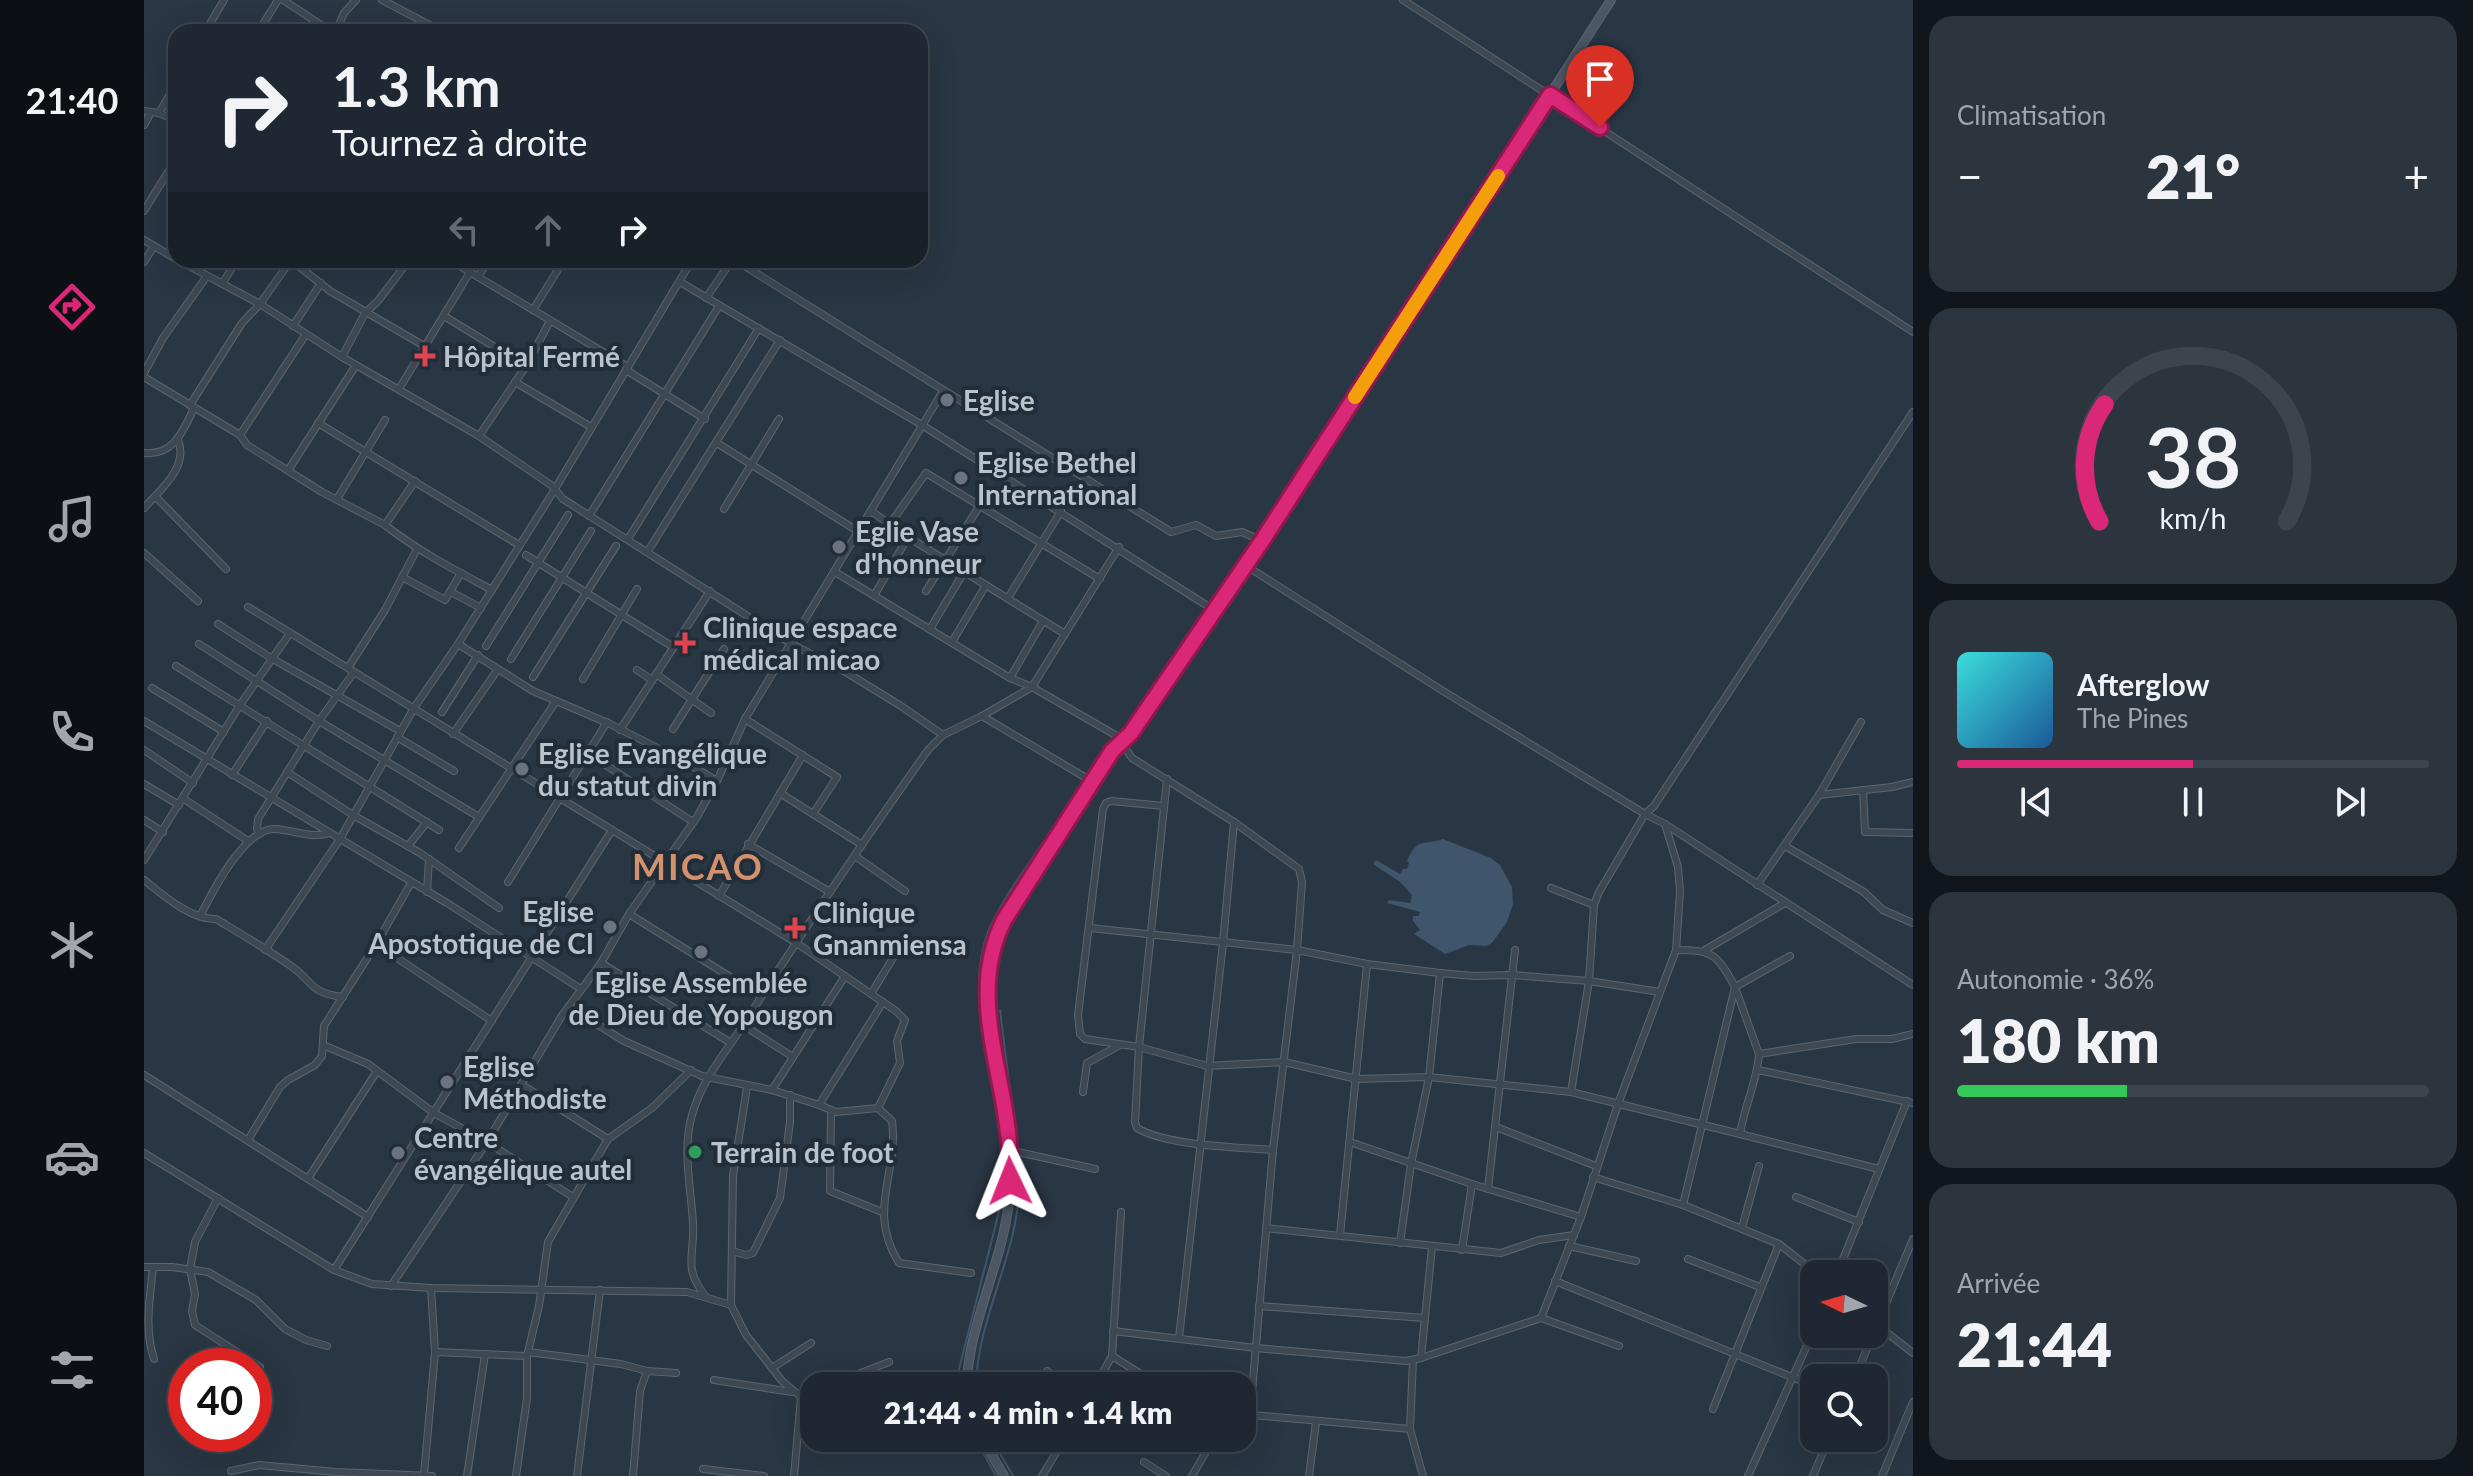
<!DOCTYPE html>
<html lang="fr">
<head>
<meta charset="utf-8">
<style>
  body { margin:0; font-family:Lato,sans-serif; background:#2c343e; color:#f1f3f6; height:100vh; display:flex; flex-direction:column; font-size:30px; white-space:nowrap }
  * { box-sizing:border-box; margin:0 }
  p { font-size:26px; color:#a1a6ac }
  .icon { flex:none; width:44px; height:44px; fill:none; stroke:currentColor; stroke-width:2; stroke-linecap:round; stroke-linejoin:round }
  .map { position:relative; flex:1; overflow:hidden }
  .details { display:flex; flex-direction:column; gap:16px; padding:16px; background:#11161c; width:560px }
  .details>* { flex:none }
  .hud { position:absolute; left:24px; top:24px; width:760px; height:244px; border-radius:24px; box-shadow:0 8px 32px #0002,0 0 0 2px #3c444d; background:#1f2832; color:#f1f3f6; overflow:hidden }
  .needle { width:52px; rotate:275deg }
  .fabs { position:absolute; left:1656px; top:1260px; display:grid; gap:16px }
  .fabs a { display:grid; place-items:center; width:88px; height:88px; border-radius:16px; background:#1f2832; box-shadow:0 8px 32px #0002,0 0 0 2px #3c444d; font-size:40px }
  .speed { position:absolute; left:24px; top:1348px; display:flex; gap:16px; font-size:40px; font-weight:700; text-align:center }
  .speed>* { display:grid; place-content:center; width:104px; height:104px; border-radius:50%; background:#1f2832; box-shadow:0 8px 32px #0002,0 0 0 2px #3c444d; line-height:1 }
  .speed .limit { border:12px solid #d22; background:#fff; color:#111 }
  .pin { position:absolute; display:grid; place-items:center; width:68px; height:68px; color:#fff; margin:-82px -34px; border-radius:50% 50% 50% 0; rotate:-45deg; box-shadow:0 0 8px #0007 }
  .pin .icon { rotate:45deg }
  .me { position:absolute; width:88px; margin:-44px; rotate:358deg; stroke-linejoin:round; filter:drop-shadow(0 0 6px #0008) }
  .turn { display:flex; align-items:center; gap:28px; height:168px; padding:0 32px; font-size:36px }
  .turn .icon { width:104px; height:104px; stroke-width:2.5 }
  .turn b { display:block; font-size:56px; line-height:68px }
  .lanes { display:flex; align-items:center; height:76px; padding:0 32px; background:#0003; justify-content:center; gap:40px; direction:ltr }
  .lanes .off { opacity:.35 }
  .big { font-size:60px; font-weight:800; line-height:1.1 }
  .details .tile { flex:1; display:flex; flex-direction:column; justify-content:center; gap:12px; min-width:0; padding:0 28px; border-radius:24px; background:#2c343e }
  .details .dial { align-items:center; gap:0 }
  .dial svg { height:208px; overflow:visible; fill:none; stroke:#3c444d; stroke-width:7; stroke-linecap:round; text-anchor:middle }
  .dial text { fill:#f1f3f6; stroke:none }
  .song { display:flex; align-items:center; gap:24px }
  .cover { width:96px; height:96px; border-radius:12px; background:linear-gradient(135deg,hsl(180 70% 55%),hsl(210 70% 35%)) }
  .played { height:8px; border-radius:4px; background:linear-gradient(90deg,#db2777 50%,#3c444d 50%) }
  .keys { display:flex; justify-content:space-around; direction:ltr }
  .heat { display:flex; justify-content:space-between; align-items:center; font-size:44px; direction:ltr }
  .charge { height:12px; border-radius:6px; background:linear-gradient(90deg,#34c759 36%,#3c444d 0) }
  .trip { position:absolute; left:656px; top:1372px; width:456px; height:80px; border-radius:24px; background:#1f2832; box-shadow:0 8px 32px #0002,0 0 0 2px #3c444d; font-weight:800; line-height:80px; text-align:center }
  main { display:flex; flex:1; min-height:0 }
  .menu { display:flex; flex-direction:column; width:144px; justify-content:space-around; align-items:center; background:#0c1014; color:#a1a6ac }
  .menu .icon { width:56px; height:56px }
  .menu .active { color:#db2777 }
  .menu b { font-size:36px; color:#f1f3f6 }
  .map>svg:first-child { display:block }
  .water { fill:#3f556b }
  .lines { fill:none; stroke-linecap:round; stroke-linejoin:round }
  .stream { stroke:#3f556b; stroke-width:2 }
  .street-casing { stroke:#5b6670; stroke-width:8 }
  .secondary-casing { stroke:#5b6670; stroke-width:10 }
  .street { stroke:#3d4853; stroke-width:6 }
  .secondary { stroke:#4b5765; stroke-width:8 }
  .route-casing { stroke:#8e194d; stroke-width:20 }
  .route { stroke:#db2777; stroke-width:14 }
  .slow { stroke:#f59e0b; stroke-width:14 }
  .health-dot { fill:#e0444e; stroke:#212d38; stroke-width:3 }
  .worship-dot { fill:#6b7280; stroke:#212d38; stroke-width:3 }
  .leisure-dot { fill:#2e9e5b; stroke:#212d38; stroke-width:3 }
  .labels { text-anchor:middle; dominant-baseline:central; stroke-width:8; stroke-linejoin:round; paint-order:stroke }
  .poi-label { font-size:28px; font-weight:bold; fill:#bac3cc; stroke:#212d38; text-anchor:start }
  .district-label { font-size:36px; font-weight:bold; letter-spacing:2px; fill:#d3916e; stroke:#212d38 }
</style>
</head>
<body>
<main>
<nav class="menu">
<b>21:40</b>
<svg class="icon active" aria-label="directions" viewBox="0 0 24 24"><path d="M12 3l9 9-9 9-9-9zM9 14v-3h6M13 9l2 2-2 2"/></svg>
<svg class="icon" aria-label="music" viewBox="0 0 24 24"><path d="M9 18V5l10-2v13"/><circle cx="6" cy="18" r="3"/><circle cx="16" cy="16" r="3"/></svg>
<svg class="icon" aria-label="phone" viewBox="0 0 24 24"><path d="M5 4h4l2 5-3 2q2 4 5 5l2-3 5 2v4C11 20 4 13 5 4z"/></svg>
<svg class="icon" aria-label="climate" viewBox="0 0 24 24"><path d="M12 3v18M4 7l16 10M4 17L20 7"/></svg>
<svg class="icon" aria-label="car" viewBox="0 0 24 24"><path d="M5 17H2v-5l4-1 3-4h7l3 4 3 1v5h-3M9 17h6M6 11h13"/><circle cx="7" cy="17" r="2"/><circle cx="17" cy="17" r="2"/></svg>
<svg class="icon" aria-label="filters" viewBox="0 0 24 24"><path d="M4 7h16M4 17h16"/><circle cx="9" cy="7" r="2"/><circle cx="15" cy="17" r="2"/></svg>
</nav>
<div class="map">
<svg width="1769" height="1476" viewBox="0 0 1769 1476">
  <rect width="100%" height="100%" fill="#293643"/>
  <path class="water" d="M1299 839 1347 858 1356 865 1368 887 1369 904 1363 922 1348 943 1342 946 1325 945 1301 954 1270 934 1276 930 1269 921V916H1275L1276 912 1243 903 1245 900 1266 903 1268 895 1256 882 1229 864 1232 860 1256 874 1259 869H1263L1265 863 1263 861C1274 837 1277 846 1299 839Z"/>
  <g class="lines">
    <g class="stream">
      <path d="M856 1010 873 1146"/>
      <path d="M856 1115C844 1057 822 990 844 932 854 908 870 884 885 863 903 836 926 811 941 782"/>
      <path d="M813 1377 859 1196 857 1123"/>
      <path d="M814 1384V1386"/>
      <path d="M832 1386C833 1316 877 1250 875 1180"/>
      <path d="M831 1438 852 1476"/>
      <path d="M847 1438 869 1476"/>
    </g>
    <defs>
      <g id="street">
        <path d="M139 0 188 32"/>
        <path d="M238 0 299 32"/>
        <path d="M1259 0 1769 332"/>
        <path d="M61 32 80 0"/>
        <path d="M114 32 134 0"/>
        <path d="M192 32 200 13 212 0"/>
        <path d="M0 111 15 113 32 121"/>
        <path d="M15 113 32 84"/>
        <path d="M0 125 7 112"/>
        <path d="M0 211 32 159"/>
        <path d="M0 240 32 259"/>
        <path d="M34 260 116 304 198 357 335 436 407 485 419 499 646 643 700 671 757 706 799 735"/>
        <path d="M147 260 186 291 282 347"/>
        <path d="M306 260 484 367"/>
        <path d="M591 260 1027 532 1052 525 1072 536 1098 532 1118 541"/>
        <path d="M0 262 10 246"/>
        <path d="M334 277 345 260"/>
        <path d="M536 282 778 425 1070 610"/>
        <path d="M78 284 93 260"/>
        <path d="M562 298 588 260"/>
        <path d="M389 310 420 260"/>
        <path d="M300 316 382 366"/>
        <path d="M149 326 177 283"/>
        <path d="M198 357 221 313 234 301 265 260"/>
        <path d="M482 370 561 419"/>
        <path d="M0 373 19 338 63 276"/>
        <path d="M0 377 96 435 103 445 178 492 241 525"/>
        <path d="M371 382 447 427"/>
        <path d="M255 389 326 272"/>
        <path d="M46 405 98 323 116 304 147 260"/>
        <path d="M174 423 375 545"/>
        <path d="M96 435 162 334"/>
        <path d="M335 436 382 366 406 321"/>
        <path d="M573 443 715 532"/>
        <path d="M0 453C30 456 39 431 50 408"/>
        <path d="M145 469 212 365"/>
        <path d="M271 481 241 525C274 551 311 570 348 590"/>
        <path d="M11 496 82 569"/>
        <path d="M193 499 241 420"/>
        <path d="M0 508C17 489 45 467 34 440"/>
        <path d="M580 509 635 419"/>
        <path d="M727 511 764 537 921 634"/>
        <path d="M445 516 575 306"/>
        <path d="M746 524 782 473 956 579"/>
        <path d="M484 539 615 328"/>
        <path d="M504 551 636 340"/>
        <path d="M0 553 54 601"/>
        <path d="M382 555 529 647"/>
        <path d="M1101 565 1299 691 1501 814 1521 824 1769 985"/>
        <path d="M691 572 866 678 888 687 973 736 988 758 1090 822 1155 869 1158 882 1153 950 1129 1150 1106 1415"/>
        <path d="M258 577 301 600 317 573"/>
        <path d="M782 591 836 505"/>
        <path d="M307 592 337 608"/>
        <path d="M731 594 764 537"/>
        <path d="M864 598 917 511"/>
        <path d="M104 607 651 942 752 1011 761 1020 753 1041 756 1063 734 1108"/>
        <path d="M74 624 127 658 256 731"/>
        <path d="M786 629 820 572"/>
        <path d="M808 642 842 585"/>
        <path d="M55 644 175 721 335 817"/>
        <path d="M314 644 389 691 466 724 543 763 573 781"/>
        <path d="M342 646 424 515"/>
        <path d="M367 659 447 531"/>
        <path d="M32 666 295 830"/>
        <path d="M204 668 241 610 273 549"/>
        <path d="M493 670 508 680"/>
        <path d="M512 674 567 713"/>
        <path d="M389 677 472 546"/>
        <path d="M866 678 899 621"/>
        <path d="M439 679 493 589"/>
        <path d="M8 688 80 732"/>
        <path d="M298 712 334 655"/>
        <path d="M838 716 949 782"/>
        <path d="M601 719 693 777 669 814"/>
        <path d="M0 721 303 903 437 989"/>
        <path d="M529 729 580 649"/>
        <path d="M476 730 566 591"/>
        <path d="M309 734 354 669"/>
        <path d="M253 737 310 771"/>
        <path d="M0 750 49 783"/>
        <path d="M445 754 549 822"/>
        <path d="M143 772 209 815 276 853 355 908"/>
        <path d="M88 775 123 721"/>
        <path d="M1023 779 995 1047 991 1122 993 1128C1023 1146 1093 1147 1129 1150"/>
        <path d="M0 784 35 805"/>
        <path d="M1719 790 1721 832 1769 833"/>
        <path d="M636 793 718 845"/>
        <path d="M1675 795 1748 787 1769 782"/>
        <path d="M40 799 104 841"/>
        <path d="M1020 806 967 801 962 803 959 809 934 1015 936 1034 941 1039 995 1047 1063 1066 1140 1062 1213 1079 1285 1077 1427 1092 1596 1134"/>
        <path d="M0 820 19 832"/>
        <path d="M116 834 113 829 114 819 175 721 210 672"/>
        <path d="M604 844 686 892"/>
        <path d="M264 846 283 822"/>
        <path d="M1641 846 1720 892 1739 910 1769 923"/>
        <path d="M315 848 412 701"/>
        <path d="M711 856 761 891"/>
        <path d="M0 860 96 705 146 633"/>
        <path d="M0 880C19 895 47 920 72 919 97 934 123 949 147 966 170 982 165 993 199 997"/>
        <path d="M364 882 463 722"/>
        <path d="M1613 885 1675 795 1717 722"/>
        <path d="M1407 888 1450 905"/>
        <path d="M283 892 285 859"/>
        <path d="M575 896 659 755"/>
        <path d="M485 914 617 996"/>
        <path d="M56 916C68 893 100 828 131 829 150 830 166 839 186 833"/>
        <path d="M946 928 1153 950 1223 964 1296 973 1330 976 1368 975 1445 981 1516 992"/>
        <path d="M121 950 196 839 270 708 314 644 411 489 548 260"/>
        <path d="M1532 950C1569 950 1573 954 1591 987L1539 1205"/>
        <path d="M1561 950 1641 903"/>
        <path d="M250 956 348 1021"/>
        <path d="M457 963 587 1043"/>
        <path d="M727 994 760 940"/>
        <path d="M425 1007 480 1041 558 1076 628 1090 675 1105 739 1002"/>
        <path d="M599 1025 649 1057"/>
        <path d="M179 1045 224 1064 290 1113 343 1142 429 1197"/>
        <path d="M1615 1054 1591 987 1646 956"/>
        <path d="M1614 1070 1769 1103"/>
        <path d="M0 1075 224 1217"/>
        <path d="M378 1085 464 1139"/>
        <path d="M603 1087 589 1176 587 1305 602 1335 621 1359 638 1381 657 1397 650 1476"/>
        <path d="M628 1090 701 976"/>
        <path d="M939 1092 943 1063 976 1045"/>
        <path d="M1427 1092 1445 981 1450 905 1455 892 1501 814 1510 806 1769 412"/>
        <path d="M675 1105 692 1112 734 1108 748 1121C755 1173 722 1210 755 1263L827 1273"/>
        <path d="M687 1112 686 1191 738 1212"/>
        <path d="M1352 1127 1452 1166"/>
        <path d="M104 1140 136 1087 144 1080 171 1065 178 1056 180 1026 231 946 267 883"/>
        <path d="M1206 1142 1328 1184 1437 1217"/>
        <path d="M865 1150 951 1169"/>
        <path d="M0 1153 190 1270 228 1284 287 1288 543 1292 587 1305"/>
        <path d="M1735 1169 1596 1134C1600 1107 1613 1082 1615 1054L1712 1039H1748L1769 1034"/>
        <path d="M165 1177 233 1071"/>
        <path d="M1449 1177 1539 1205 1635 1244 1673 1274"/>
        <path d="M1344 1189 1371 950"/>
        <path d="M1652 1197 1715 1222"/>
        <path d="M74 1198 51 1242 46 1269 51 1294 48 1311 51 1325 116 1367"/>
        <path d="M1122 1228 1357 1253 1395 1240 1430 1235"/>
        <path d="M1598 1228 1615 1166"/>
        <path d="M1196 1235 1223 964"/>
        <path d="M1256 1243 1267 1164 1285 1077 1296 973"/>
        <path d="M1425 1246 1492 1261"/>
        <path d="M1318 1250 1328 1184"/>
        <path d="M588 1251 602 1255 609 1253 636 1198 646 1122V1095"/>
        <path d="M1544 1259 1616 1287"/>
        <path d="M0 1267H28L64 1272 112 1300 141 1329 162 1340 183 1346"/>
        <path d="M9 1267C6 1298 0 1329 10 1359"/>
        <path d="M190 1270 468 830"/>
        <path d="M1693 1274 1763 1101"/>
        <path d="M1411 1281 1670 1386"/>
        <path d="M247 1286 343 1142 417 1017 457 963 485 914 553 817 573 781 601 719 799 391"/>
        <path d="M287 1288 291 1352"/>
        <path d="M562 1297C538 1267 551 1257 549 1223 547 1188 538 1149 548 1115 558 1079 582 1052 602 1021 660 928 721 839 784 750L799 735 838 716 888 687 975 547"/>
        <path d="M1115 1306 1281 1318"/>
        <path d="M1397 1318 1437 1217 1474 1104 1532 950 1536 891 1534 867 1521 824"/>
        <path d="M1733 1325 1769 1353"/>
        <path d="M969 1331 1112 1348 1262 1361 1277 1358 1397 1318 1475 1346"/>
        <path d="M1730 1332 1769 1239"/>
        <path d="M1035 1338 1079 943 1090 822"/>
        <path d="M384 1352 477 1364 503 1371 532 1373"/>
        <path d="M968 1356 1016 1386"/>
        <path d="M1277 1358 1288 1247"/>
        <path d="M1269 1360 1266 1429 1279 1476"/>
        <path d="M628 1368 667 1343"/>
        <path d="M903 1371 925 1386"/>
        <path d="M1711 1378 1729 1334"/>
        <path d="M570 1380 648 1392"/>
        <path d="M684 1386 745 1362"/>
        <path d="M951 1386 968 1356 977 1212"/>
        <path d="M657 1397 670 1392"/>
        <path d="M1569 1409 1635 1244"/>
        <path d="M1098 1414 1266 1429"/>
        <path d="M1000 1462 1022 1476"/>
        <path d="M559 1469 620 1476"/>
        <path d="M87 1471 115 1465 192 1472 288 1476"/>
        <path d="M280 1475 291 1352 383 1356"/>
        <path d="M323 1476 341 1354"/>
        <path d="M372 1476 383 1398V1356L395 1306 404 1242 464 1139 508 1108 547 1070"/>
        <path d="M433 1476 456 1290"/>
        <path d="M489 1476 496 1391 503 1371"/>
        <path d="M898 1476 921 1438"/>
        <path d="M1048 1476 1070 1438"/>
        <path d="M1165 1476 1172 1422"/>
        <path d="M1604 1476 1670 1330"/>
        <path d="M1669 1476 1685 1438"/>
        <path d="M1738 1476 1769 1402"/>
      </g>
      <g id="secondary">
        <path d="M823 1386C823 1330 857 1265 864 1208 875 1128 836 1052 843 972 847 928 878 888 902 853 924 819 947 785 968 751L987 733 1118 541 1467 0"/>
        <path d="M838 1438 860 1476"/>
      </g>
    </defs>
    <use href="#street" class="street-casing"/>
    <use href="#secondary" class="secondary-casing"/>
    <use href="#street" class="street"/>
    <use href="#secondary" class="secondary"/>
  </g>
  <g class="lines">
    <defs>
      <path id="route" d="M866 1181C866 1163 866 1144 863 1125 854 1055 826 988 860 920L968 751 987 733 1118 541 1406 95 1456 127"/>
    </defs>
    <use href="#route" class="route-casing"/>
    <use href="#route" class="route"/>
    <path class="slow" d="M1211 397 1354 176"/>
  </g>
  <g class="health-dot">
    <path d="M277 344h8v8h8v8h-8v8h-8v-8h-8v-8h8z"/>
    <path d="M537 631h8v8h8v8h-8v8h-8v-8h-8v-8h8z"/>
    <path d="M647 916h8v8h8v8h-8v8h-8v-8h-8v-8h8z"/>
  </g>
  <g class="worship-dot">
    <circle cx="803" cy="400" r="8"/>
    <circle cx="817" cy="478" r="8"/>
    <circle cx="695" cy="547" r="8"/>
    <circle cx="378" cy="769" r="8"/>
    <circle cx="466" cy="927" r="8"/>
    <circle cx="557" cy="952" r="8"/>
    <circle cx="303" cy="1082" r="8"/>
    <circle cx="254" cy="1153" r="8"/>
  </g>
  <circle class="leisure-dot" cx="551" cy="1152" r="8"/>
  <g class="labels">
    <g class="poi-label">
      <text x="299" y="356">Hôpital Fermé</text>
      <text x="819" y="400">Eglise</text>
      <text x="833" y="462">Eglise Bethel<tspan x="833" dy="32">International</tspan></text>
      <text x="711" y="531">Eglie Vase<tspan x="711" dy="32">d'honneur</tspan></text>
      <text x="559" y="627">Clinique espace<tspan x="559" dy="32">médical micao</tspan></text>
      <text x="394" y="753">Eglise Evangélique<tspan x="394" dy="32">du statut divin</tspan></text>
      <text x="450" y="911" text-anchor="end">Eglise<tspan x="450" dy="32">Apostotique de CI</tspan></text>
      <text x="669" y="912">Clinique<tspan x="669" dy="32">Gnanmiensa</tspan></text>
      <text x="557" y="982" text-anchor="middle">Eglise Assemblée<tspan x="557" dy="32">de Dieu de Yopougon</tspan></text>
      <text x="319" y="1066">Eglise<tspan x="319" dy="32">Méthodiste</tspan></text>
      <text x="270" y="1137">Centre<tspan x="270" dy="32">évangélique autel</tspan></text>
      <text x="567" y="1152">Terrain de foot</text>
    </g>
    <g class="district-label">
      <text x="554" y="866">MICAO</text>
    </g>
  </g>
</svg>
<div class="fabs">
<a><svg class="needle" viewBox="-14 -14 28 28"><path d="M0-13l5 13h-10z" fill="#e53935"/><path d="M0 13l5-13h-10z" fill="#a1a6ac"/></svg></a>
<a><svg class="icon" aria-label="search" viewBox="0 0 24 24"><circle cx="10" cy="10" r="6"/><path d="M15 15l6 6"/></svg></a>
</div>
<div class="speed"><div class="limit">40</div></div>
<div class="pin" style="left:1456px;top:127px;background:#d93025"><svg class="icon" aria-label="arrive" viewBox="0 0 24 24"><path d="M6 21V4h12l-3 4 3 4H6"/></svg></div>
<svg class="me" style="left:866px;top:1181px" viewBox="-20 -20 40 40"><path d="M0-17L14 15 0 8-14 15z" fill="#db2777" stroke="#fff" stroke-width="4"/></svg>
<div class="trip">21:44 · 4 min · 1.4 km</div>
<div class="hud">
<div class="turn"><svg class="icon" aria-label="right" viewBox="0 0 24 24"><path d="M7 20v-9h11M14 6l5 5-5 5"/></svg><div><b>1.3 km</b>Tournez à droite</div></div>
<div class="lanes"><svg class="icon off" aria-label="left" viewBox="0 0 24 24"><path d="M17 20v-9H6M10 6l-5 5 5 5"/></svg><svg class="icon off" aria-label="ahead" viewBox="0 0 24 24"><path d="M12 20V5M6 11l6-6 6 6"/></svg><svg class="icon" aria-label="right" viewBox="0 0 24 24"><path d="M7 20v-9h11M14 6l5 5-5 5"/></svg></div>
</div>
</div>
<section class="details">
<div class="tile"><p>Climatisation</p>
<div class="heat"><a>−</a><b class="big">21°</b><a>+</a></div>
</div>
<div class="tile dial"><svg viewBox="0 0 100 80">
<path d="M14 69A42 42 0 1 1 86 69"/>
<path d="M14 69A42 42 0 0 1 16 24" stroke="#db2777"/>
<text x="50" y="56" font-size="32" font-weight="700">38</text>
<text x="50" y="72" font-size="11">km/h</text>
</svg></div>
<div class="tile">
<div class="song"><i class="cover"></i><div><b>Afterglow</b><p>The Pines</p></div></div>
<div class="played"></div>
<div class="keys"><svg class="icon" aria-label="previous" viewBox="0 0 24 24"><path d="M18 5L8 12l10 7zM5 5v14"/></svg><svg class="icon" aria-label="pause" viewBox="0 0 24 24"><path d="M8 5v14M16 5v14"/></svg><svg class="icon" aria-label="next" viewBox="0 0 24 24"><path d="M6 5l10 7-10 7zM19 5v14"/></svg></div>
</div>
<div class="tile"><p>Autonomie · 36%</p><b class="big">180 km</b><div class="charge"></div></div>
<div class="tile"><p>Arrivée</p><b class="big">21:44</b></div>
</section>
</main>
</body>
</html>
